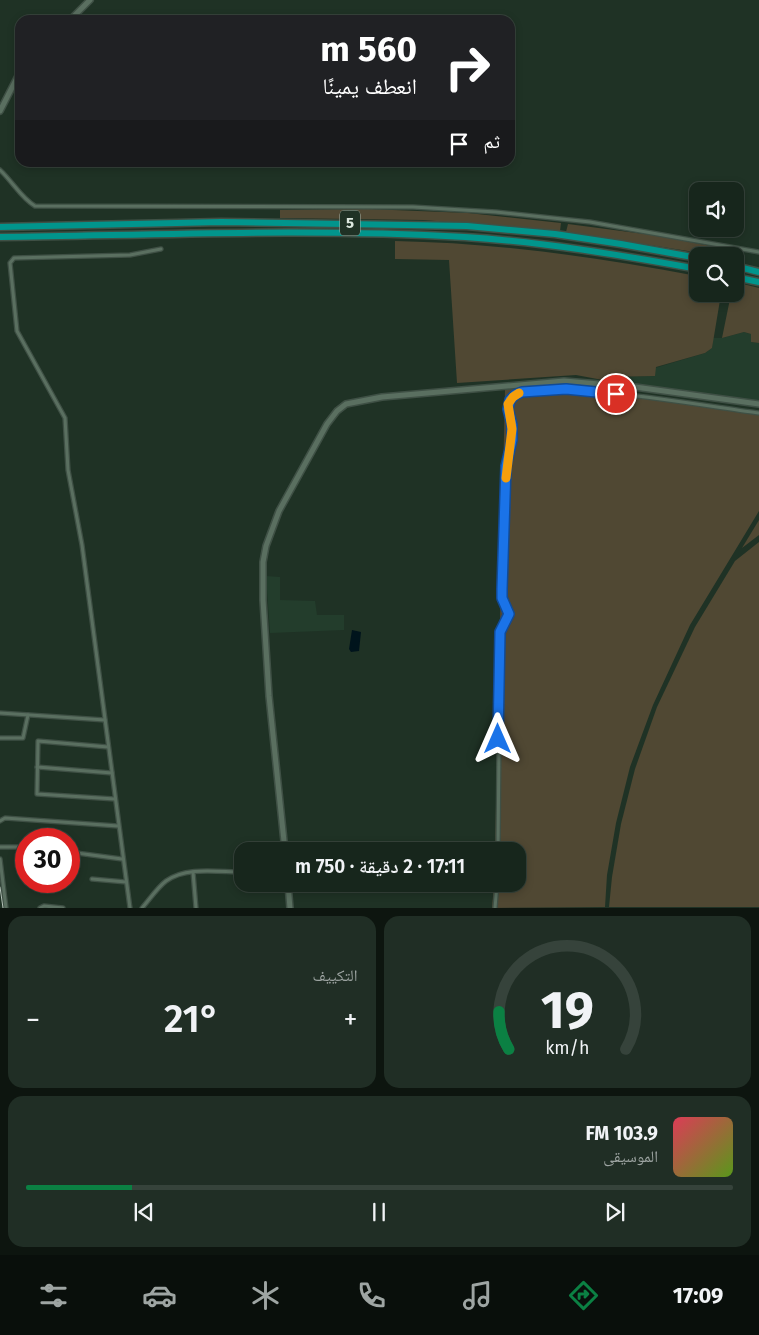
<!DOCTYPE html>
<html lang="ar">
<head>
<meta charset="utf-8">
<style>
  body { margin:0; font-family:"Fira Sans","Noto Naskh Arabic",sans-serif; background:#202e25; color:#f1f3f6; direction:rtl; height:100vh; display:flex; flex-direction:column; font-size:19px; white-space:nowrap }
  * { box-sizing:border-box; margin:0 }
  p { font-size:16px; color:#9ea5a3 }
  .icon { flex:none; width:28px; height:28px; fill:none; stroke:currentColor; stroke-width:2; stroke-linecap:round; stroke-linejoin:round }
  .map { position:relative; height:908px; overflow:hidden; direction:ltr }
  .details { display:flex; flex-direction:column; gap:8px; padding:8px; background:#0d150f; flex:1 }
  .details>* { flex:none }
  .top-card { position:absolute; left:15px; top:15px; width:500px; height:152px; border-radius:15px; box-shadow:0 2px 8px #0003,0 0 0 1px #36433b; direction:rtl; background:#202124; color:#fff; overflow:hidden }
  .tools { position:absolute; left:689px; top:182px; display:grid; gap:10px }
  .tools a { display:grid; place-items:center; width:55px; height:55px; border-radius:10px; background:#17261c; box-shadow:0 2px 8px #0003,0 0 0 1px #36433b; font-size:25px }
  .speed { position:absolute; left:15px; top:828px; display:flex; gap:10px; font-size:25px; font-weight:700; text-align:center }
  .speed>* { display:grid; place-content:center; width:65px; height:65px; border-radius:50%; background:#17261c; box-shadow:0 2px 8px #0003,0 0 0 1px #36433b; line-height:1 }
  .speed .limit { border:8px solid #d22; background:#fff; color:#111 }
  .pin { position:absolute; display:grid; place-items:center; width:42px; height:42px; color:#fff; margin:-21px; border:2px solid #fff; border-radius:50%; box-shadow:0 1px 5px #0007 }
  .me { position:absolute; width:55px; margin:-28px; rotate:0deg; stroke-linejoin:round; filter:drop-shadow(0 0 4px #0008) }
  .turn { display:flex; align-items:center; gap:18px; height:105px; padding:0 15px; font-size:22px }
  .turn .icon { width:65px; height:65px; stroke-width:2.5 }
  .turn b { display:block; font-size:35px; line-height:42px }
  .then { display:flex; align-items:center; height:48px; padding:0 15px; background:#0003; gap:10px; font-size:19px }
  .big { font-size:38px; font-weight:600; line-height:1.1 }
  .details .widget { flex:1; display:flex; flex-direction:column; justify-content:center; gap:8px; min-width:0; padding:0 18px; border-radius:15px; background:#202e25 }
  .details .dial { align-items:center; gap:0 }
  .dial svg { height:130px; overflow:visible; fill:none; stroke:#36433b; stroke-width:7; stroke-linecap:round; text-anchor:middle }
  .dial text { fill:#f1f3f6; stroke:none }
  .song { display:flex; align-items:center; gap:15px }
  .cover { width:60px; height:60px; border-radius:8px; background:linear-gradient(135deg,hsl(350 70% 55%),hsl(90 70% 35%)) }
  .played { height:5px; border-radius:2px; background:linear-gradient(90deg,#0b8043 15%,#36433b 15%) }
  .keys { display:flex; justify-content:space-around; direction:ltr }
  .heat { display:flex; justify-content:space-between; align-items:center; font-size:28px; direction:ltr }
  .details .tiles { flex:1; display:grid; gap:8px; grid-template-columns:1fr 1fr }
  .widget:last-child { grid-column:span 2 }
  .trip { position:absolute; left:234px; top:842px; width:292px; height:50px; border-radius:15px; background:#17261c; box-shadow:0 2px 8px #0003,0 0 0 1px #36433b; font-weight:600; line-height:50px; text-align:center; direction:rtl }
  .tabs { display:flex; height:80px; justify-content:space-around; align-items:center; background:#090f0b; color:#9ea5a3 }
  .tabs .icon { width:35px; height:35px }
  .tabs .current { color:#0b8043 }
  .tabs b { font-size:22px; color:#f1f3f6 }
  .map>svg:first-child { display:block }
  .built { fill:#233d2c }
  .green { fill:#504833 }
  .water { fill:#00141c }
  .lines { fill:none; stroke-linecap:round; stroke-linejoin:round }
  .street-casing { stroke:#3f5045; stroke-width:5.5 }
  .secondary-casing { stroke:#3f5045; stroke-width:8 }
  .highway-casing { stroke:#3f5045; stroke-width:9 }
  .street { stroke:#5a6f60; stroke-width:3 }
  .secondary { stroke:#5a6f60; stroke-width:5 }
  .highway { stroke:#01958c; stroke-width:6 }
  .rail { stroke:#b4c2b8; stroke-width:1 }
  .route-casing { stroke:#114b97; stroke-width:12 }
  .route { stroke:#1a73e8; stroke-width:9 }
  .slow { stroke:#f59e0b; stroke-width:9 }
  .labels { text-anchor:middle; dominant-baseline:central; stroke-width:5; stroke-linejoin:round; paint-order:stroke }
  .shield { fill:#1f3225; stroke:#a4b2a8; stroke-width:1 }
  .shield-label { font-size:15px; font-weight:bold; fill:#dde9e0 }
</style>
</head>
<body>
<div class="map">
<svg width="759" height="908" viewBox="0 0 759 908">
  <rect width="100%" height="100%" fill="#1f3225"/>
  <g class="built">
    <path d="M744 332 751 334V342L759 343V402L608 381V377L655 376V368L705 353 712 348 713 338H722Z"/>
    <path d="M266 576 280 577V600L315 601 317 615H344V630L270 633Z"/>
  </g>
  <g class="green">
    <path d="M368 209 468 213 561 223 560 231 423 220 280 218V210Z"/>
    <path d="M568 224 652 235 722 248 720 256 566 232Z"/>
    <path d="M395 241C497 243 597 257 697 276L698 294H721L712 348 705 353 656 367 655 376 608 377V381L576 375 457 383 449 260 395 259Z"/>
    <path d="M735 282 759 288V343L751 342V334L744 332 722 338 731 294H735Z"/>
    <path d="M580 386 759 412V511L690 625 653 705 630 767 616 823 607 875 605 907 492 908 494 884H518V851H495L505 389Z"/>
    <path d="M759 520V535L742 548Z"/>
    <path d="M759 542V907H609L612 877 621 824 635 769 657 707 695 627 735 561Z"/>
  </g>
  <path class="water" d="M352 630 361 632 359 651 351 652 349 649Z"/>
  <g class="lines">
    <defs>
      <g id="street">
        <path d="M0 170C12 181 22 199 35 206L413 207 496 212 590 222 759 252"/>
        <path d="M0 713 105 720"/>
        <path d="M0 738H23L28 715"/>
        <path d="M108 747 38 741 37 794 115 799"/>
        <path d="M37 767 112 773"/>
        <path d="M0 821 5 818 118 826"/>
        <path d="M0 847H26"/>
        <path d="M498 851 500 637 509 614 502 598V589L506 466 512 440V425L508 409 510 400C531 373 720 409 759 413"/>
        <path d="M69 852 122 859"/>
        <path d="M0 859 6 908"/>
        <path d="M193 872 196 908"/>
        <path d="M92 879 126 882"/>
        <path d="M40 908 44 906 63 908"/>
        <path d="M130 908 82 545 68 470 65 418 17 331 10 263 14 258 130 255 161 249"/>
        <path d="M142 908C150 899 157 888 166 881 186 866 219 872 242 872"/>
        <path d="M495 908 497 884"/>
      </g>
      <g id="secondary">
        <path d="M70 20 90 0"/>
        <path d="M0 111 20 72"/>
        <path d="M285 851 269 696 263 600V562L266 546 279 511 327 424 337 411 346 404 382 397 564 381 635 387 759 404"/>
        <path d="M288 884 290 908"/>
      </g>
      <g id="highway">
        <path d="M0 227 221 222 467 226 555 234 621 244 698 258"/>
        <path d="M0 237C155 235 310 228 465 237 543 242 621 255 698 269"/>
        <path d="M735 266 759 272"/>
        <path d="M735 277 759 282"/>
      </g>
    </defs>
    <use href="#street" class="street-casing"/>
    <use href="#secondary" class="secondary-casing"/>
    <use href="#highway" class="highway-casing"/>
    <use href="#street" class="street"/>
    <use href="#secondary" class="secondary"/>
    <use href="#highway" class="highway"/>
    <path class="rail" d="M0 887 3 908"/>
  </g>
  <g class="lines">
    <defs>
      <path id="route" d="M498 739 500 632 509 614 502 598V589L506 466 512 440V425L508 409 510 400 515 395 522 392 566 389 616 394"/>
    </defs>
    <use href="#route" class="route-casing"/>
    <use href="#route" class="route"/>
    <path class="slow" d="M506 478 512 429 508 404 513 397 519 393"/>
  </g>
  <g class="labels">
    <rect class="shield" x="340" y="210.5" width="20" height="25" rx="4"/>
    <g class="shield-label">
      <text x="350" y="223">5</text>
    </g>
  </g>
</svg>
<div class="tools">
<a><svg class="icon" aria-label="sound" viewBox="0 0 24 24"><path d="M4 9h4l5-4v14l-5-4H4zM17 9q2 3 0 6"/></svg></a>
<a><svg class="icon" aria-label="search" viewBox="0 0 24 24"><circle cx="10" cy="10" r="6"/><path d="M15 15l6 6"/></svg></a>
</div>
<div class="speed"><div class="limit">30</div></div>
<div class="pin" style="left:616px;top:394px;background:#d93025"><svg class="icon" aria-label="arrive" viewBox="0 0 24 24"><path d="M6 21V4h12l-3 4 3 4H6"/></svg></div>
<svg class="me" style="left:498px;top:739px" viewBox="-20 -20 40 40"><path d="M0-17L14 15 0 8-14 15z" fill="#1a73e8" stroke="#fff" stroke-width="4"/></svg>
<div class="trip">17:11 · 2 دقيقة · 750 m</div>
<div class="top-card">
<div class="turn"><svg class="icon" aria-label="right" viewBox="0 0 24 24"><path d="M7 20v-9h11M14 6l5 5-5 5"/></svg><div><b>560 m</b>انعطف يمينًا</div></div>
<div class="then">ثم<svg class="icon" aria-label="arrive" viewBox="0 0 24 24"><path d="M6 21V4h12l-3 4 3 4H6"/></svg></div>
</div>
</div>
<section class="details">
<div class="tiles">
<div class="widget dial"><svg viewBox="0 0 100 80">
<path d="M14 69A42 42 0 1 1 86 69"/>
<path d="M14 69A42 42 0 0 1 8 46" stroke="#0b8043"/>
<text x="50" y="56" font-size="32" font-weight="700">19</text>
<text x="50" y="72" font-size="11">km/h</text>
</svg></div>
<div class="widget"><p>التكييف</p>
<div class="heat"><a>−</a><b class="big">21°</b><a>+</a></div>
</div>
<div class="widget">
<div class="song"><i class="cover"></i><div><b>103.9 FM</b><p>الموسيقى</p></div></div>
<div class="played"></div>
<div class="keys"><svg class="icon" aria-label="previous" viewBox="0 0 24 24"><path d="M18 5L8 12l10 7zM5 5v14"/></svg><svg class="icon" aria-label="pause" viewBox="0 0 24 24"><path d="M8 5v14M16 5v14"/></svg><svg class="icon" aria-label="next" viewBox="0 0 24 24"><path d="M6 5l10 7-10 7zM19 5v14"/></svg></div>
</div>
</div>
</section>
<nav class="tabs">
<b>17:09</b>
<svg class="icon current" aria-label="directions" viewBox="0 0 24 24"><path d="M12 3l9 9-9 9-9-9zM9 14v-3h6M13 9l2 2-2 2"/></svg>
<svg class="icon" aria-label="music" viewBox="0 0 24 24"><path d="M9 18V5l10-2v13"/><circle cx="6" cy="18" r="3"/><circle cx="16" cy="16" r="3"/></svg>
<svg class="icon" aria-label="phone" viewBox="0 0 24 24"><path d="M5 4h4l2 5-3 2q2 4 5 5l2-3 5 2v4C11 20 4 13 5 4z"/></svg>
<svg class="icon" aria-label="climate" viewBox="0 0 24 24"><path d="M12 3v18M4 7l16 10M4 17L20 7"/></svg>
<svg class="icon" aria-label="car" viewBox="0 0 24 24"><path d="M5 17H2v-5l4-1 3-4h7l3 4 3 1v5h-3M9 17h6M6 11h13"/><circle cx="7" cy="17" r="2"/><circle cx="17" cy="17" r="2"/></svg>
<svg class="icon" aria-label="filters" viewBox="0 0 24 24"><path d="M4 7h16M4 17h16"/><circle cx="9" cy="7" r="2"/><circle cx="15" cy="17" r="2"/></svg>
</nav>
</body>
</html>
